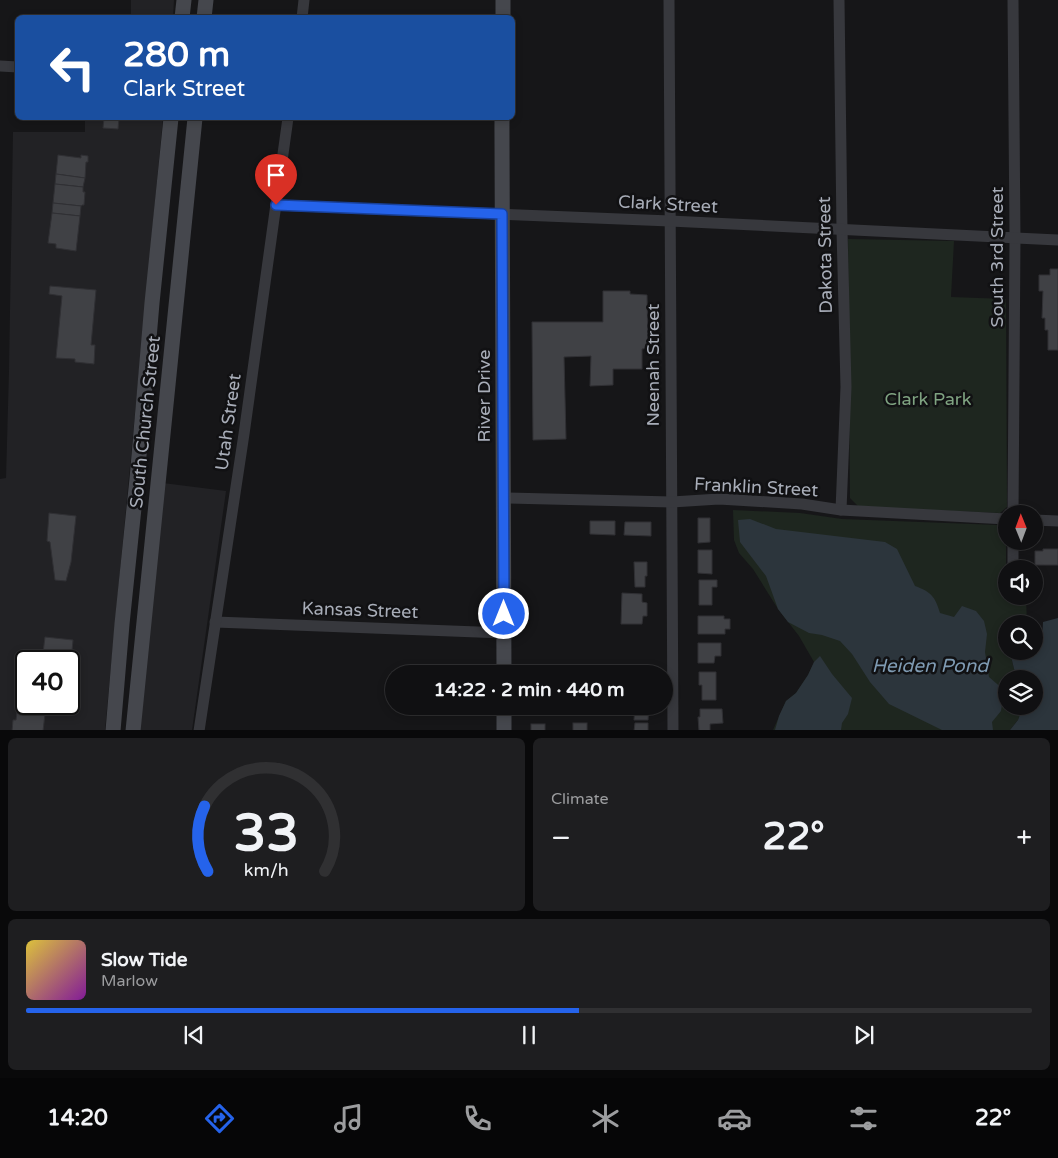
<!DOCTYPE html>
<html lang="en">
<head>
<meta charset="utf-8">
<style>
  body { margin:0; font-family:"Varela Round",sans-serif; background:#1e1e20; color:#f1f3f6; height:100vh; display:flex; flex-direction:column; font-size:19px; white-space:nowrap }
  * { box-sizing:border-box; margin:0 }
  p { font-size:16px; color:#9c9d9f }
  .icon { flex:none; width:28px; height:28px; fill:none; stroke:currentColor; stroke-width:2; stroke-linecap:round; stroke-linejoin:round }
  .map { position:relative; height:730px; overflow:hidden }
  .details { display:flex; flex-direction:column; gap:8px; padding:8px; background:#09090a; flex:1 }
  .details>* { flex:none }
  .top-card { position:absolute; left:15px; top:15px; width:500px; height:105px; border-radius:8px; box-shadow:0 2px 8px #0003,0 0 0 1px #303032; background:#1a4fa0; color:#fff; overflow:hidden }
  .needle { width:32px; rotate:359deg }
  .buttons { position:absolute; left:998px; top:505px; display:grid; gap:10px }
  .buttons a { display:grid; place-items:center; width:45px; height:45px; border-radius:50%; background:#101012; box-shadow:0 2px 8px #0003,0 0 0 1px #303032; font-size:25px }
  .speed { position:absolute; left:15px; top:650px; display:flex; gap:10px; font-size:25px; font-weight:700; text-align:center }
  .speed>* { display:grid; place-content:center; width:65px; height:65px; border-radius:50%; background:#101012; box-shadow:0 2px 8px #0003,0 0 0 1px #303032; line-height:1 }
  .speed .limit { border:2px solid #111; border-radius:8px; background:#fff; color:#111 }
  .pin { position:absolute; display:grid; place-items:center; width:42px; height:42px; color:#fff; margin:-51px -21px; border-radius:50% 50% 50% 0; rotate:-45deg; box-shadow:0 0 5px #0007 }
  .pin .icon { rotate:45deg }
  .me { position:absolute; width:55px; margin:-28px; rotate:0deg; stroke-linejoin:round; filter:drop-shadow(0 0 4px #0008) }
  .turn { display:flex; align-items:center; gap:18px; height:105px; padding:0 25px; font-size:22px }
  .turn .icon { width:65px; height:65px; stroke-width:2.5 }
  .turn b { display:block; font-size:35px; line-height:42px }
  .big { font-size:38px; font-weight:700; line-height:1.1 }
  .details .tile { flex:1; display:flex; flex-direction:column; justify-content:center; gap:8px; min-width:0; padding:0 18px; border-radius:8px; background:#1e1e20 }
  .details .dial { align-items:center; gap:0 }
  .dial svg { height:130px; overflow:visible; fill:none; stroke:#303032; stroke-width:7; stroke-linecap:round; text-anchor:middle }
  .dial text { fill:#f1f3f6; stroke:none }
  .song { display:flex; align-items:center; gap:15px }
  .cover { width:60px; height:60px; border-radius:8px; background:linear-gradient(135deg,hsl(50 70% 55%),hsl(290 70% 35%)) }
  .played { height:5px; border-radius:2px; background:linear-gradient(90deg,#2563eb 55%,#303032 55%) }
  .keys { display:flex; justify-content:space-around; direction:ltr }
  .heat { display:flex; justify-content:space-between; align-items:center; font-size:28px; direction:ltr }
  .details .tiles { flex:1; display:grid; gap:8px; grid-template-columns:1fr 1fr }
  .tile:last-child { grid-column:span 2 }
  .trip { position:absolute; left:385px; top:665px; width:288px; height:50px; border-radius:25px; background:#101012; box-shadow:0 2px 8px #0003,0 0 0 1px #303032; font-weight:700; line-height:50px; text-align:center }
  .dock { display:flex; height:80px; justify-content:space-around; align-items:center; background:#060607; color:#9c9d9f }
  .dock .icon { width:35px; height:35px }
  .dock .selected { color:#2563eb }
  .dock b { font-size:22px; color:#f1f3f6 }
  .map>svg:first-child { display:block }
  .built { fill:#222225; fill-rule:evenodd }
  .green { fill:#1e261f }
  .water { fill:#2c353c }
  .building { fill:#404145; stroke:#303034 }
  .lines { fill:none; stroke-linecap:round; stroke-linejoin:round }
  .street { stroke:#37383d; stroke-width:11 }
  .secondary { stroke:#45474d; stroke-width:15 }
  .route-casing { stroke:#184099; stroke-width:12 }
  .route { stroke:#2563eb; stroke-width:9 }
  .labels { text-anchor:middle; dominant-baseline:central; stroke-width:5; stroke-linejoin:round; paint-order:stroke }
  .street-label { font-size:18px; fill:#a8adb8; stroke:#111113 }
  .park-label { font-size:18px; fill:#7fa381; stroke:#111113 }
  .water-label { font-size:19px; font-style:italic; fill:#7f9bb3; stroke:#111113 }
</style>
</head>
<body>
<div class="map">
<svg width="1058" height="731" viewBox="0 0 1058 731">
  <rect width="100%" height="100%" fill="#161618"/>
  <g class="built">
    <path d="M131 0H174L173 17H131Z"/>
    <path d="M85 118H163L105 730 0 731V479L6 478 9 371 13 132H85ZM26 661H69V704H26Z"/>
    <path d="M163 483 226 491 192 730 140 731Z"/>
  </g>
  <g class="green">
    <path d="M848 239 954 241 951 297 1006 299 1007 507 1000 513 859 507 850 498Z"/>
    <path d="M733 510 800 513 842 519 998 525 1003 529 1006 542V596H1026L1027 624H1006V651H1009C1013 660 1013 670 1018 679H1006V706H1023L1018 720 1010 730H773L786 701 796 693 808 675 814 662 799 636 778 609 753 569 739 553 734 540Z"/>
  </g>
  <g class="water">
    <path d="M750 519 776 529 885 542 897 549 915 586C931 592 935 596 940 613L954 617 962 606 976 611 984 621 987 634 985 652 989 677 1004 690 1001 711 992 722 993 730H942L889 704 870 682 852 654 840 641 822 635 809 633 788 622 778 609 766 576 740 542 738 520Z"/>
    <path d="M1058 618V730H1010L1018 720 1023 706H1034V679H1018C1013 670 1013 660 1009 651H1034V634L1042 641 1043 622Z"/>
    <path d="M820 656 832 674 852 698 848 714 842 723 841 730H775L779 716 786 701 796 693 808 675 814 662Z"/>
  </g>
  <g class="building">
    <path d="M104 118H119L118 129 103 128Z"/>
    <path d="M58 155 81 158V155L88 156V162H86L85 178 56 174Z"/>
    <path d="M56 174 85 178 83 187 55 184Z"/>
    <path d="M55 184 83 187V192H85L84 205H82L81 206 53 203Z"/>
    <path d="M53 203 81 206 80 216 52 213Z"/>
    <path d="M52 213 80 216 76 251 56 248V244L48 243Z"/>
    <path d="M1050 269H1058V350H1048V330H1045V318H1042L1043 291H1039V275H1050Z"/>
    <path d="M50 286 96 290 91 345H95L94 364 75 362V359L56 358 62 296 49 294Z"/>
    <path d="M603 291H630V294L647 295 648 348 642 349V369H613V385L590 386 591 356 564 357 566 439 533 440 532 322H603Z"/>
    <path d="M49 513 76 516 71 562 66 581 55 580 50 542 47 541Z"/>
    <path d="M698 518H710V542L698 543Z"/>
    <path d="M590 521H615V535L590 534Z"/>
    <path d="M625 522H651V536L624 535Z"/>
    <path d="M1043 549H1058V565H1035V551H1043Z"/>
    <path d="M698 550H712V574L698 573Z"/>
    <path d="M634 562H647V576H645V587H635Z"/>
    <path d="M699 580H717V587H712V605H699Z"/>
    <path d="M622 593 642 594V602L647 603V616H643L642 624H621Z"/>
    <path d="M698 616H724V619H730V629H725V634H698Z"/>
    <path d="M45 637 73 640 69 684V661H42Z"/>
    <path d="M698 643H721V656H715L714 663H698Z"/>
    <path d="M699 672H716V700H702V685H699Z"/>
    <path d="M635 706H649L648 720H634Z"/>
    <path d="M700 709H722L723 723 710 724V731H699L698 717H700Z"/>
    <path d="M17 712 45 714 43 731H12L13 720H16Z"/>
    <rect x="573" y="723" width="14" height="8"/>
    <path d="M635 723H648V731H634Z"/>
    <rect x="531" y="724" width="14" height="7"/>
  </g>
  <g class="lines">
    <g class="street">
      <path d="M669 0 673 731"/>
      <path d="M839 0 842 230 846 387 841 510"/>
      <path d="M1013 0 1015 238 1013 514"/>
      <path d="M302 18 304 0"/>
      <path d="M0 66 18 67"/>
      <path d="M276 205 670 221 1058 240"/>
      <path d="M504 498 672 502 719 499 802 504 841 510 1006 519"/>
      <path d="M1034 520 1058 521"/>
      <path d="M1013 569V541"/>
      <path d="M215 622 504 633"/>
      <path d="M199 731 244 434 288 118"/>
    </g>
    <g class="secondary">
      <path d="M182 18 184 0"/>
      <path d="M204 18 206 0"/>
      <path d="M503 18V0"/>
      <path d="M502 118C501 303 504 488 504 674"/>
      <path d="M113 731 122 624 137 479 152 303 171 118"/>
      <path d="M133 731 195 118"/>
      <path d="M504 731V706"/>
    </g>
  </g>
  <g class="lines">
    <defs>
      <path id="route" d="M276 205 502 214 504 614"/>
    </defs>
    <use href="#route" class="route-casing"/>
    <use href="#route" class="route"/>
  </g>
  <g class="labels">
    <g class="street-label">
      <text transform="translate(668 204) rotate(3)">Clark Street</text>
      <text transform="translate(825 255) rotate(-91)">Dakota Street</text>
      <text transform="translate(997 257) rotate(-90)">South 3rd Street</text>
      <text transform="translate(653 365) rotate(-90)">Neenah Street</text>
      <text transform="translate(484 396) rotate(-90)">River Drive</text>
      <text transform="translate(145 422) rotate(-84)">South Church Street</text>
      <text transform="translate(228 422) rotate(-82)">Utah Street</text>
      <text transform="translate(756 487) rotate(3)">Franklin Street</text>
      <text transform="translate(360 610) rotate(2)">Kansas Street</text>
    </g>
    <g class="park-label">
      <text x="928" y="399">Clark Park</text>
    </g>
    <g class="water-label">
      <text x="930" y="666">Heiden Pond</text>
    </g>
  </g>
</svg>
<div class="buttons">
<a><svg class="needle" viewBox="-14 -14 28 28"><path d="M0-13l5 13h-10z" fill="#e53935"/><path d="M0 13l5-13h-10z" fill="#9c9d9f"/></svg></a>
<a><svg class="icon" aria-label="sound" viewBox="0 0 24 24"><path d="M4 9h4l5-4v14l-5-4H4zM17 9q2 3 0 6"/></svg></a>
<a><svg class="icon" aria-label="search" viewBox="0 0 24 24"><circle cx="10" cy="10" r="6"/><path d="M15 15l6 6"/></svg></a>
<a><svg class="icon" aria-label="layers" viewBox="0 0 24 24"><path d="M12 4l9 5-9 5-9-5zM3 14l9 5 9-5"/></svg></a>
</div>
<div class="speed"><div class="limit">40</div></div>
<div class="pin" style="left:276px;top:205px;background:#d93025"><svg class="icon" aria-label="arrive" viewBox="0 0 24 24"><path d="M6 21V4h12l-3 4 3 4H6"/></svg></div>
<svg class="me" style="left:504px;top:614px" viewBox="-20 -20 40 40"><circle r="17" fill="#2563eb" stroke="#fff" stroke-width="3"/><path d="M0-11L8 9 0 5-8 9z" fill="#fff"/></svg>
<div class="trip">14:22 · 2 min · 440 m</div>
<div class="top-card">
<div class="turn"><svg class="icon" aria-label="left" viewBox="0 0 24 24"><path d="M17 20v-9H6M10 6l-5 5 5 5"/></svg><div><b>280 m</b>Clark Street</div></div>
</div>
</div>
<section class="details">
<div class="tiles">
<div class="tile dial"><svg viewBox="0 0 100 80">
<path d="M14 69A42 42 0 1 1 86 69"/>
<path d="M14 69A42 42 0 0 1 12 29" stroke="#2563eb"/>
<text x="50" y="56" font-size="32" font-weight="700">33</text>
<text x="50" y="72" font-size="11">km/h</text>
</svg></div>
<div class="tile"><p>Climate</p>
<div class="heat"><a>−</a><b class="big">22°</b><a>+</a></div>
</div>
<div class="tile">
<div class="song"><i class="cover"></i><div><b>Slow Tide</b><p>Marlow</p></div></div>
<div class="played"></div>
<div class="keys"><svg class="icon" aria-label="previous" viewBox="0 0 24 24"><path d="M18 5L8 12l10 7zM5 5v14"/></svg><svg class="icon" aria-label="pause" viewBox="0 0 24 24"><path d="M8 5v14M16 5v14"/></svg><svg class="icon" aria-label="next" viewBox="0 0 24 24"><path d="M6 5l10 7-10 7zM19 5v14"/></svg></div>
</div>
</div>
</section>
<nav class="dock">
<b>14:20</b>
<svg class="icon selected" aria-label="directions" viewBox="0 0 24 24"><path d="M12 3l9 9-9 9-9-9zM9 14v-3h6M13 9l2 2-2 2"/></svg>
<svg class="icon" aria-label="music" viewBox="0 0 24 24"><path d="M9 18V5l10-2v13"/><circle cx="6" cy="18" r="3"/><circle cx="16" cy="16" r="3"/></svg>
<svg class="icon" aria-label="phone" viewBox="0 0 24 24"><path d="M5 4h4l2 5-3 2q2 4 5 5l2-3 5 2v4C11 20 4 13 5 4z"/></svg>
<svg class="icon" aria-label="climate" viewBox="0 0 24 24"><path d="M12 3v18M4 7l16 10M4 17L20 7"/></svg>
<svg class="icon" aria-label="car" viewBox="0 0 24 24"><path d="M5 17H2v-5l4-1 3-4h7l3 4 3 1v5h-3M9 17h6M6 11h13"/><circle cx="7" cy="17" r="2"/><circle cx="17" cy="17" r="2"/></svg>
<svg class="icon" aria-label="filters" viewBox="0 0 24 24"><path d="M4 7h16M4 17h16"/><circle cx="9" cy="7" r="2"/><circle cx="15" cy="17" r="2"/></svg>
<b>22°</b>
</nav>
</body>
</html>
